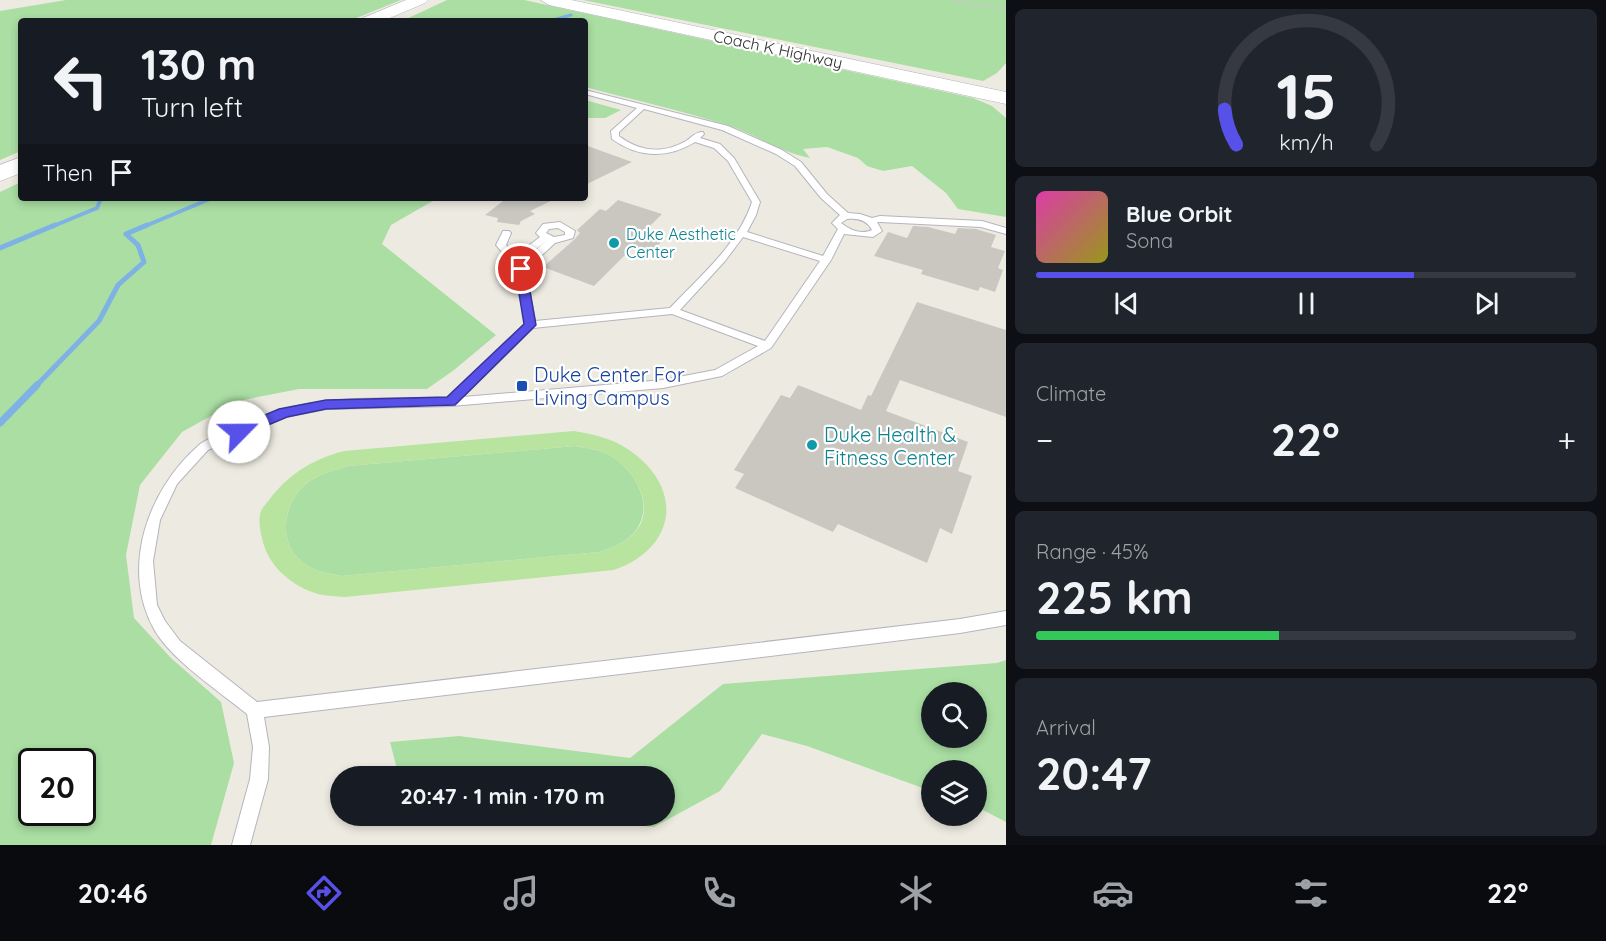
<!DOCTYPE html>
<html lang="en">
<head>
<meta charset="utf-8">
<style>
  body { margin:0; font-family:Quicksand,sans-serif; background:#20242c; color:#f1f3f6; height:100vh; display:flex; flex-direction:column; font-size:22px; white-space:nowrap }
  * { box-sizing:border-box; margin:0 }
  p { font-size:20px; color:#9ea1a6 }
  .icon { flex:none; width:33px; height:33px; fill:none; stroke:currentColor; stroke-width:2; stroke-linecap:round; stroke-linejoin:round }
  .map { position:relative; flex:1; overflow:hidden }
  .panel { display:flex; flex-direction:column; gap:9px; padding:9px; background:#0d0f14; width:600px }
  .panel>* { flex:none }
  .banner { position:absolute; left:18px; top:18px; width:570px; height:183px; border-radius:6px; box-shadow:0 3px 9px #0003; background:#171b24; color:#f1f3f6; overflow:hidden }
  .fabs { position:absolute; left:921px; top:682px; display:grid; gap:12px }
  .fabs a { display:grid; place-items:center; width:66px; height:66px; border-radius:50%; background:#171b24; box-shadow:0 3px 9px #0003; font-size:30px }
  .speed { position:absolute; left:18px; top:748px; display:flex; gap:12px; font-size:30px; font-weight:700; text-align:center }
  .speed>* { display:grid; place-content:center; width:78px; height:78px; border-radius:50%; background:#171b24; box-shadow:0 3px 9px #0003; line-height:1 }
  .speed .limit { border:3px solid #111; border-radius:9px; background:#fff; color:#111 }
  .pin { position:absolute; display:grid; place-items:center; width:51px; height:51px; color:#fff; margin:-26px; border:3px solid #fff; border-radius:50%; box-shadow:0 2px 6px #0007 }
  .me { position:absolute; width:66px; margin:-33px; rotate:67deg; stroke-linejoin:round; filter:drop-shadow(0 0 4px #0008) }
  .turn { display:flex; align-items:center; gap:21px; height:126px; padding:0 24px; font-size:27px }
  .turn .icon { width:78px; height:78px; stroke-width:2.5 }
  .turn b { display:block; font-size:42px; line-height:51px }
  .then { display:flex; align-items:center; height:57px; padding:0 24px; background:#0003; gap:12px; font-size:22px }
  .big { font-size:45px; font-weight:700; line-height:1.1 }
  .panel .tile { flex:1; display:flex; flex-direction:column; justify-content:center; gap:9px; min-width:0; padding:0 21px; border-radius:9px; background:#20242c }
  .panel .dial { align-items:center; gap:0 }
  .dial svg { height:156px; overflow:visible; fill:none; stroke:#363941; stroke-width:7; stroke-linecap:round; text-anchor:middle }
  .dial text { fill:#f1f3f6; stroke:none }
  .song { display:flex; align-items:center; gap:18px }
  .cover { width:72px; height:72px; border-radius:9px; background:linear-gradient(135deg,hsl(320 70% 55%),hsl(60 70% 35%)) }
  .played { height:6px; border-radius:3px; background:linear-gradient(90deg,#5751ea 70%,#363941 70%) }
  .keys { display:flex; justify-content:space-around; direction:ltr }
  .heat { display:flex; justify-content:space-between; align-items:center; font-size:33px; direction:ltr }
  .charge { height:9px; border-radius:4px; background:linear-gradient(90deg,#34c759 45%,#363941 0) }
  .trip { position:absolute; left:330px; top:766px; width:345px; height:60px; border-radius:30px; background:#171b24; box-shadow:0 3px 9px #0003; font-weight:700; line-height:60px; text-align:center }
  .tab-bar { display:flex; height:96px; justify-content:space-around; align-items:center; background:#090b0e; color:#9ea1a6 }
  .tab-bar .icon { width:42px; height:42px }
  .tab-bar .current { color:#5751ea }
  .tab-bar b { font-size:27px; color:#f1f3f6 }
  main { display:flex; flex:1; min-height:0 }
  .map>svg:first-child { display:block }
  .green { fill:#aadea3; fill-rule:evenodd }
  .pitch { fill:#b8e4a0; fill-rule:evenodd }
  .lines { fill:none; stroke-linecap:round; stroke-linejoin:round }
  .stream-far3 { stroke:#7eb2e5; stroke-width:3 }
  .stream-far2 { stroke:#7eb2e5; stroke-width:4 }
  .stream-far1 { stroke:#7eb2e5; stroke-width:5 }
  .stream { stroke:#7eb2e5; stroke-width:7 }
  .building { fill:#c9c7c0 }
  .service-casing { stroke:#b5b4bf; stroke-width:2 }
  .secondary-casing { stroke:#b5b4bf; stroke-width:1 }
  .path { stroke:#c8c8c8; stroke-width:2; stroke-dasharray:2 1.5; stroke-linecap:butt }
  .service { fill:#fff; fill-rule:evenodd }
  .secondary { fill:#fff; fill-rule:evenodd }
  .route { fill:#5751ea; stroke:#393598; stroke-width:1.5 }
  .culture-dot { fill:#0f9aa8; stroke:#fff; stroke-width:2 }
  .transit-dot { fill:#1a4fb4; stroke:#fff; stroke-width:2 }
  .labels { text-anchor:middle; dominant-baseline:central; stroke-width:4.5; stroke-linejoin:round; paint-order:stroke }
  .far-street-label { font-size:16px; fill:#2d2d2d; stroke:#fff }
  .far-culture-label { font-size:16px; fill:#0d838f; stroke:#fff; text-anchor:start }
  .transit-label { font-size:20px; fill:#164399; stroke:#fff; text-anchor:start }
  .culture-label { font-size:20px; fill:#0d838f; stroke:#fff; text-anchor:start }
</style>
</head>
<body>
<main>
<div class="map">
<svg width="1006" height="845" viewBox="0 0 1006 845">
  <rect width="100%" height="100%" fill="#edebe1"/>
  <g class="green">
    <path d="M66 0H401L349 21H21V151L0 160V11Z"/>
    <path d="M447 0H524L973 98 992 106 1006 118V217L958 209 946 193 912 166 883 171 867 166 858 158 827 147 803 149 810 158C778 152 754 133 724 124 678 110 631 99 585 87V21H402Z"/>
    <path d="M583 0H1006V63L997 73 983 81Z"/>
    <path d="M585 100 621 110 605 118H585Z"/>
    <path d="M21 182V198H438L391 225 382 244 496 335 454 370 427 389H299L238 401 182 432 140 485 126 555 134 618 171 658 221 702 234 763 211 845H0V192ZM32 762H82V813H32Z"/>
    <path d="M575 446C585 448 597 449 607 454 630 465 652 497 640 523 633 540 615 547 599 552L342 576C325 573 308 570 296 556 276 533 288 493 313 479 324 473 336 470 348 466Z"/>
    <path d="M1006 660V822L977 807 976 771H932L931 791 807 746 762 734 720 791 654 827 541 817 409 818V816H664V777H399L390 742 459 736 630 758 723 684 997 663ZM932 693H976V738H932Z"/>
  </g>
  <path class="pitch" d="M574 431C592 434 611 438 626 448 684 485 679 547 614 570L345 597C336 596 326 596 318 594 291 586 267 565 262 538 260 530 258 519 261 511 263 506 269 501 272 496 292 472 314 459 344 451ZM575 446C585 448 597 449 607 454 630 465 652 497 641 523 633 540 615 547 599 552L342 576C325 573 308 570 296 556 276 533 288 493 313 479 324 473 336 470 348 466Z"/>
  <g class="lines">
    <path class="stream-far3" d="M549 21 571 15"/>
    <g class="stream-far2">
      <path d="M51 227 97 208 101 198"/>
      <path d="M143 227 212 198"/>
    </g>
    <g class="stream-far1">
      <path d="M0 248 55 225"/>
      <path d="M35 387 99 321 118 285 144 262 138 245 126 234 147 225"/>
    </g>
    <path class="stream" d="M0 423 37 385"/>
  </g>
  <g class="building">
    <path d="M585 145 632 162 585 185Z"/>
    <path d="M507 198H557L530 211 535 214 521 221 519 225 497 222 498 218 485 215Z"/>
    <path d="M618 200 662 214 643 233 662 241 650 254 631 249 594 286 543 267 575 239 580 233 577 230 600 209 606 211Z"/>
    <path d="M913 226 928 227 955 234 958 228 976 229 996 235 991 247 1005 251 998 268 1003 270 995 292 980 287 978 291 921 274 923 270 874 256 888 232 907 238Z"/>
    <path d="M917 302 1006 330V417L900 380 886 411 968 442 958 471 972 476 952 534 940 528 927 563 838 524 833 532 735 488 744 474 734 470 781 395 790 398 798 385 861 410 868 395 871 396Z"/>
  </g>
  <g class="lines">
    <defs>
      <path id="service" d="M585 90 728 126 782 150 801 162 827 194 848 213 860 214 872 218 880 216 982 221 1006 228V234L981 227 880 222H877L882 231 873 237 844 234 831 260 771 348 722 376 663 388 451 406 326 409 286 417 208 450 177 484 160 520 153 561 157 605 165 621 180 641 257 702 960 619 1006 611V625L960 633 264 717 269 747 268 779 250 845H232L250 779 253 747 247 714C220 692 170 659 154 629 120 568 148 490 198 446 205 439 218 436 227 432 245 425 263 416 281 410 328 395 398 399 448 398L525 324 516 269 496 245 503 231H509L511 233 506 245 515 256 540 237 536 233 543 224 560 222 575 231 573 238 555 243 526 270 535 321 670 308C700 276 738 245 752 202L728 161 714 148 695 142C668 159 638 158 612 139L611 131 637 108 585 94ZM644 109 722 130 776 154 795 166 821 198 840 215 832 223 838 229 823 256 747 232 756 215 760 202 734 158 720 144 700 138 704 134 703 132C695 132 692 137 686 141 663 154 640 152 619 136V132ZM847 219C858 218 867 220 872 230 861 235 850 230 841 223ZM558 228 565 232V235L554 237 546 233 549 229ZM743 237 820 261 765 341 680 310 725 261ZM546 241 521 263 520 262ZM672 314 758 346 715 370 663 380 463 397 533 328Z"/>
      <g id="secondary">
        <path d="M406 0H428L425 3 383 21H361L363 18Z"/>
        <path d="M541 0H571L1006 92V104L549 5Z"/>
        <path d="M21 157V173L0 181V165Z"/>
      </g>
    </defs>
    <use href="#service" class="service-casing"/>
    <use href="#secondary" class="secondary-casing"/>
    <path class="path" d="M950 0 1006 10"/>
    <use href="#service" class="service"/>
    <use href="#secondary" class="secondary"/>
  </g>
  <path class="route" d="M521 265 526 269 536 325 455 405 326 409 287 417 244 435H234L232 432 234 428 279 409 326 400 447 397 524 324 515 269Z"/>
  <g class="culture-dot">
    <circle cx="614" cy="243" r="6"/>
    <circle cx="812" cy="445" r="6"/>
  </g>
  <rect class="transit-dot" x="516" y="380" width="12" height="12" rx="3"/>
  <g class="labels">
    <g class="far-street-label">
      <text transform="translate(778 49) rotate(12)">Coach K Highway</text>
    </g>
    <g class="far-culture-label">
      <text x="626" y="234">Duke Aesthetic<tspan x="626" dy="18">Center</tspan></text>
    </g>
    <g class="transit-label">
      <text x="534" y="374">Duke Center For<tspan x="534" dy="23">Living Campus</tspan></text>
    </g>
    <g class="culture-label">
      <text x="824" y="434">Duke Health &amp;<tspan x="824" dy="23">Fitness Center</tspan></text>
    </g>
  </g>
</svg>
<div class="fabs">
<a><svg class="icon" aria-label="search" viewBox="0 0 24 24"><circle cx="10" cy="10" r="6"/><path d="M15 15l6 6"/></svg></a>
<a><svg class="icon" aria-label="layers" viewBox="0 0 24 24"><path d="M12 4l9 5-9 5-9-5zM3 14l9 5 9-5"/></svg></a>
</div>
<div class="speed"><div class="limit">20</div></div>
<div class="pin" style="left:521px;top:269px;background:#d93025"><svg class="icon" aria-label="arrive" viewBox="0 0 24 24"><path d="M6 21V4h12l-3 4 3 4H6"/></svg></div>
<svg class="me" style="left:239px;top:432px" viewBox="-20 -20 40 40"><circle r="19" fill="#fff"/><path d="M0-13L10 11 0 6-10 11z" fill="#5751ea"/></svg>
<div class="trip">20:47 · 1 min · 170 m</div>
<div class="banner">
<div class="turn"><svg class="icon" aria-label="left" viewBox="0 0 24 24"><path d="M17 20v-9H6M10 6l-5 5 5 5"/></svg><div><b>130 m</b>Turn left</div></div>
<div class="then">Then<svg class="icon" aria-label="arrive" viewBox="0 0 24 24"><path d="M6 21V4h12l-3 4 3 4H6"/></svg></div>
</div>
</div>
<section class="panel">
<div class="tile dial"><svg viewBox="0 0 100 80">
<path d="M14 69A42 42 0 1 1 86 69"/>
<path d="M14 69A42 42 0 0 1 8 51" stroke="#5751ea"/>
<text x="50" y="56" font-size="32" font-weight="700">15</text>
<text x="50" y="72" font-size="11">km/h</text>
</svg></div>
<div class="tile">
<div class="song"><i class="cover"></i><div><b>Blue Orbit</b><p>Sona</p></div></div>
<div class="played"></div>
<div class="keys"><svg class="icon" aria-label="previous" viewBox="0 0 24 24"><path d="M18 5L8 12l10 7zM5 5v14"/></svg><svg class="icon" aria-label="pause" viewBox="0 0 24 24"><path d="M8 5v14M16 5v14"/></svg><svg class="icon" aria-label="next" viewBox="0 0 24 24"><path d="M6 5l10 7-10 7zM19 5v14"/></svg></div>
</div>
<div class="tile"><p>Climate</p>
<div class="heat"><a>−</a><b class="big">22°</b><a>+</a></div>
</div>
<div class="tile"><p>Range · 45%</p><b class="big">225 km</b><div class="charge"></div></div>
<div class="tile"><p>Arrival</p><b class="big">20:47</b></div>
</section>
</main>
<nav class="tab-bar">
<b>20:46</b>
<svg class="icon current" aria-label="directions" viewBox="0 0 24 24"><path d="M12 3l9 9-9 9-9-9zM9 14v-3h6M13 9l2 2-2 2"/></svg>
<svg class="icon" aria-label="music" viewBox="0 0 24 24"><path d="M9 18V5l10-2v13"/><circle cx="6" cy="18" r="3"/><circle cx="16" cy="16" r="3"/></svg>
<svg class="icon" aria-label="phone" viewBox="0 0 24 24"><path d="M5 4h4l2 5-3 2q2 4 5 5l2-3 5 2v4C11 20 4 13 5 4z"/></svg>
<svg class="icon" aria-label="climate" viewBox="0 0 24 24"><path d="M12 3v18M4 7l16 10M4 17L20 7"/></svg>
<svg class="icon" aria-label="car" viewBox="0 0 24 24"><path d="M5 17H2v-5l4-1 3-4h7l3 4 3 1v5h-3M9 17h6M6 11h13"/><circle cx="7" cy="17" r="2"/><circle cx="17" cy="17" r="2"/></svg>
<svg class="icon" aria-label="filters" viewBox="0 0 24 24"><path d="M4 7h16M4 17h16"/><circle cx="9" cy="7" r="2"/><circle cx="15" cy="17" r="2"/></svg>
<b>22°</b>
</nav>
</body>
</html>
